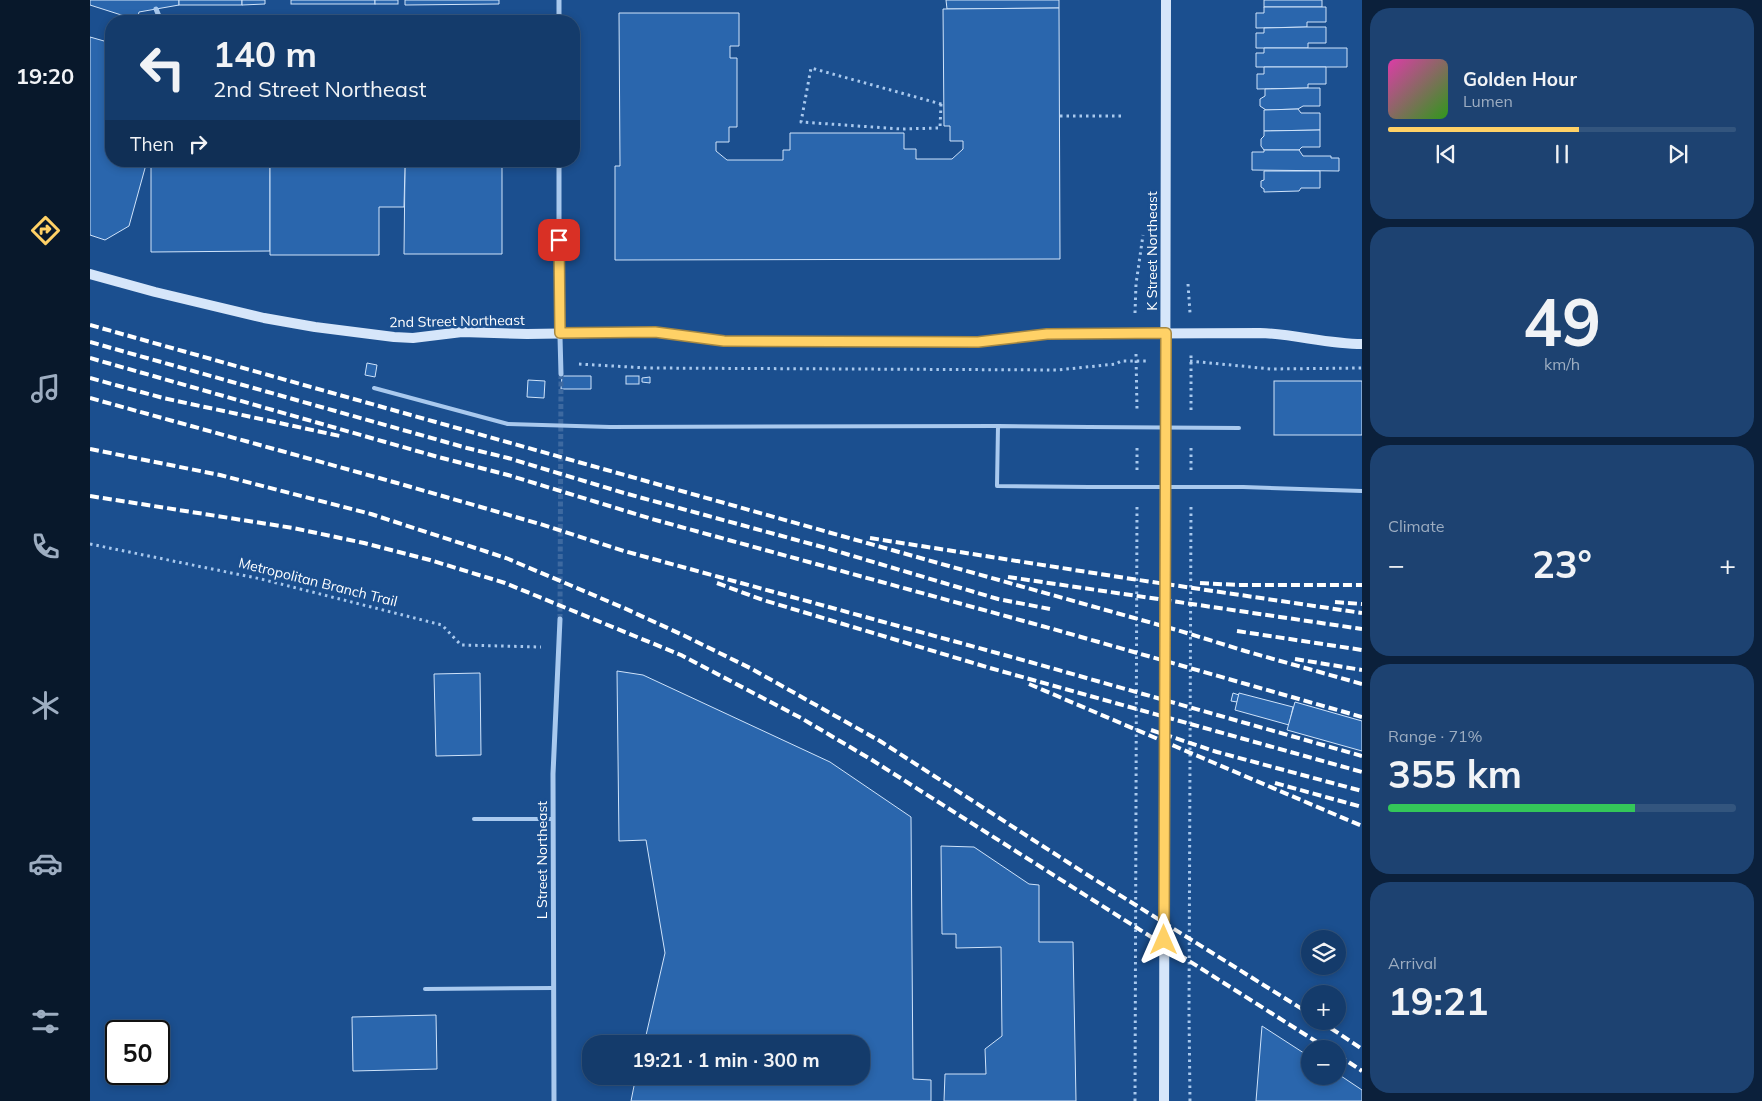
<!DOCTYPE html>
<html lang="en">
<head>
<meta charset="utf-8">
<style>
  body { margin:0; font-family:Mulish,sans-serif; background:#1d4271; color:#f1f3f6; height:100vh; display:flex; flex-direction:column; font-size:19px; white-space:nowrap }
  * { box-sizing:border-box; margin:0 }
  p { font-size:16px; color:#9dadc1 }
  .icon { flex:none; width:28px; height:28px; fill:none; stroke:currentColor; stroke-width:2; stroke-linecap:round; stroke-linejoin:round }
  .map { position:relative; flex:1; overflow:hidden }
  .panel { display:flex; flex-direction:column; gap:8px; padding:8px; background:#0b203b; width:400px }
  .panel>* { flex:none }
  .banner { position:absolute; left:15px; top:15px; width:475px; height:152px; border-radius:20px; box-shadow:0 2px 8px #0003,0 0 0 1px #33557e; background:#143b6b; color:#f1f3f6; overflow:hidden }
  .fabs { position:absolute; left:1211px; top:930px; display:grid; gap:10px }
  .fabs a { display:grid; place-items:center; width:45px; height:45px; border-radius:50%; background:#143b6b; box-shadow:0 2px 8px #0003,0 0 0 1px #33557e; font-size:25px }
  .speed { position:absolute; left:15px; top:1020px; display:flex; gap:10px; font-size:25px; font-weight:700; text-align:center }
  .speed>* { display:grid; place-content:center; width:65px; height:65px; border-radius:50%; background:#143b6b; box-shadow:0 2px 8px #0003,0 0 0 1px #33557e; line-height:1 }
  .speed .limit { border:2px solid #111; border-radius:8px; background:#fff; color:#111 }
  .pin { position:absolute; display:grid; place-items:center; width:42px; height:42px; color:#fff; margin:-21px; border-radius:10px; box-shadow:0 2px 8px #0006 }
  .me { position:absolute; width:55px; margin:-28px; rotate:0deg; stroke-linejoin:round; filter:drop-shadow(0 0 4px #0008) }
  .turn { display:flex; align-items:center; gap:18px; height:105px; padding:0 25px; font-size:22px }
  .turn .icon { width:65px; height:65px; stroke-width:2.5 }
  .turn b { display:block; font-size:35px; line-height:42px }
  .then { display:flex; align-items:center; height:48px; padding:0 25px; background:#0003; gap:10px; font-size:19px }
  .big { font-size:38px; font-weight:700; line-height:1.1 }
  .panel .widget { flex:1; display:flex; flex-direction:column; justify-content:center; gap:8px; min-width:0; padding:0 18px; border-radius:20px; background:#1d4271 }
  .panel .dial { align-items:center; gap:0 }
  .dial b { font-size:65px; line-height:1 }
  .song { display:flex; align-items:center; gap:15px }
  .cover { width:60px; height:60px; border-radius:8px; background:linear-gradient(135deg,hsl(320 70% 55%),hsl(110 70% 35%)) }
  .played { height:5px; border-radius:2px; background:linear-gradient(90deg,#ffd166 55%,#33557e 55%) }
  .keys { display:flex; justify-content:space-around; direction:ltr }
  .heat { display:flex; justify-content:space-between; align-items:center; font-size:28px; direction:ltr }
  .charge { height:8px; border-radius:4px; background:linear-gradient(90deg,#34c759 71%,#33557e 0) }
  .trip { position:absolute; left:492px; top:1035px; width:288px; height:50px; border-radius:20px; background:#143b6b; box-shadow:0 2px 8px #0003,0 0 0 1px #33557e; font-weight:700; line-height:50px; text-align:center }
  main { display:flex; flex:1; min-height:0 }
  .tabs { display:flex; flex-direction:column; width:90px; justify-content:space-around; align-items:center; background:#08182b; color:#9dadc1 }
  .tabs .icon { width:35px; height:35px }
  .tabs .current { color:#ffd166 }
  .tabs b { font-size:22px; color:#f1f3f6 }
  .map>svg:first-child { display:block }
  .building { fill:#2a66ad; stroke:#cfe3fa }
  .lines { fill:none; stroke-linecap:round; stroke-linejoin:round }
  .street-tunnel { stroke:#3d69a0; stroke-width:5; stroke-dasharray:5 2.5; stroke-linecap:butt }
  .path { stroke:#a9c9ee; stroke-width:3; stroke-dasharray:2.5 4; stroke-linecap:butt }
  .lane { stroke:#a9c9ee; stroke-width:4 }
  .street { stroke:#a9c9ee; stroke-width:5 }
  .secondary { stroke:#d6e6fa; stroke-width:10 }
  .rail { stroke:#fff; stroke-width:4; stroke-dasharray:9 4; stroke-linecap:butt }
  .lane-bridge { stroke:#a9c9ee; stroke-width:4 }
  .route-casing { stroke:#a68842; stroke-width:12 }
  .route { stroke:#ffd166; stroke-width:9 }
  .labels { text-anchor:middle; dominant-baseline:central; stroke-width:5; stroke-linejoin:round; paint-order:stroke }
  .street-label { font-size:14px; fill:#fff; stroke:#1b4f8f }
</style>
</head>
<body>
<main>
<nav class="tabs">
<b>19:20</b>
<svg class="icon current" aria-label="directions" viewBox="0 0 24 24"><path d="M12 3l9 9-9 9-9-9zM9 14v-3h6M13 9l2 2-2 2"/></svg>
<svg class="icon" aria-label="music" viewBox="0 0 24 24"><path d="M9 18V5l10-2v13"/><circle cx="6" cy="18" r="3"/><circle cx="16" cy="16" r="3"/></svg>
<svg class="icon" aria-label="phone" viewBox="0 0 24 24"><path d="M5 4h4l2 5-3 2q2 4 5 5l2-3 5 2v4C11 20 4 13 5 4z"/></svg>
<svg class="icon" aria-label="climate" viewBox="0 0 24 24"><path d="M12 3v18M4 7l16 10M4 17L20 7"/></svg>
<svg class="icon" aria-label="car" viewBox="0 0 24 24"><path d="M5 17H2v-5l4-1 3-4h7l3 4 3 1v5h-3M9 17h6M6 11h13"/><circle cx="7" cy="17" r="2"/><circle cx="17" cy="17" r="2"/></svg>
<svg class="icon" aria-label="filters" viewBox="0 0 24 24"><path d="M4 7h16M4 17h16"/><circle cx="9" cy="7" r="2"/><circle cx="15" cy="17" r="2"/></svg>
</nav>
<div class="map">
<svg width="1272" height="1101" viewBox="0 0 1272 1101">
  <rect width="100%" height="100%" fill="#1b4f8f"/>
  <g class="building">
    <path d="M0 0H89V5L49 12 47 20 0 5Z"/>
    <rect x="89" y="0" width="63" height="5"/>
    <path d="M152 0H175V4L152 5Z"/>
    <rect x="201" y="0" width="84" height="4"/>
    <rect x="285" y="0" width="23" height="4"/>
    <path d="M315 0H409V4L315 5Z"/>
    <path d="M856 0H969V8L857 9Z"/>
    <rect x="1174" y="0" width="58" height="7"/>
    <path d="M1174 7H1236V22H1217V27L1166 28V13H1174Z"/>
    <path d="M969 8 970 259 525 260V166H530L529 13H649V46H640V58H647V127H639V142H626V151L637 160H693V150H700V133H814V149H826V159H862L873 149V141H860V126H854L853 9Z"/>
    <path d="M1217 27H1236V43H1218V48H1166V33H1174V28Z"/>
    <path d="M0 37 21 43V161H57L39 226 15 240 0 235Z"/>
    <path d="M1174 48H1257V67H1166V53H1174Z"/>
    <path d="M1174 67H1236V84H1218V88L1167 89V74H1174Z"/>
    <path d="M1218 88H1230V106H1213L1208 109 1176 110 1170 106V99L1175 96V89Z"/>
    <path d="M1174 110 1208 109 1211 113H1230V130L1174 131Z"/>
    <path d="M1230 130V147H1212L1209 150H1174L1171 146V139L1174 136V131Z"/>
    <path d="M1174 150H1209L1213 156H1241V158H1249V171L1162 170V152H1174Z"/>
    <path d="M61 161H180V251L61 252Z"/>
    <path d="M321 161H412V254H314L315 165H321Z"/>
    <path d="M180 165H315L314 207H289V255H180Z"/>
    <path d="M1174 171H1230V188H1211L1209 191 1174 192V189L1171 187V181L1174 180Z"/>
    <path d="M277 363 287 365 285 377 275 375Z"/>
    <path d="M472 376H501V389H471Z"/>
    <rect x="536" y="376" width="13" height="8"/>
    <path d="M560 377V383L552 382V378Z"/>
    <path d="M438 380 455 381 454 398 437 397Z"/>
    <rect x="1184" y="381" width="88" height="54"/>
    <path d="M527 671 553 675 740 762 821 817 823 1079 841 1080V1101H541L546 1076H771V1044H554L575 953 556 840 529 841Z"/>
    <path d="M390 673 391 755 346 756 344 674Z"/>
    <path d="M1143 693 1149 695 1147 702 1141 701Z"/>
    <path d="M1149 693 1203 707 1199 725 1145 710Z"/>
    <path d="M1205 702 1272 721V751L1197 730Z"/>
    <path d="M851 846 884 847 939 884 949 885V942H983L986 1101H854L855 1074H896L895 1049 912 1036 911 947 866 948V934H852Z"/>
    <path d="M346 1015 347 1069 263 1071 262 1017Z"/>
    <path d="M1172 1026 1220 1057V1076H1248V1074L1272 1090V1101H1166Z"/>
  </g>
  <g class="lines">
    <path class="street-tunnel" d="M470 619 471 374"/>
    <g class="path">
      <path d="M851 104 850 128 811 129 711 122 721 68 851 104 854 105"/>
      <path d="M970 116H1031"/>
      <path d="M1098 284 1100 313"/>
      <path d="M1045 313 1046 284 1053 235"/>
      <path d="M1046 354 1047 410"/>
      <path d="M1100 361 1181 369 1272 368"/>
      <path d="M489 364 557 368 967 370 1026 364 1031 361H1056"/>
      <path d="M1101 410V354"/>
      <path d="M1047 470V444"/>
      <path d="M1101 470V444"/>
      <path d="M0 544 171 579 352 625 371 645 451 647"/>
      <path d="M1045 1101 1047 504"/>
      <path d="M1100 1101 1099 1012 1101 504"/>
    </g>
    <g class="lane">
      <path d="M284 388 418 424"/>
      <path d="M520 427 908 426"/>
      <path d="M999 487 907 486 908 426 999 427"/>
      <path d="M1153 487 1272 491"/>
      <path d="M384 819H463"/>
      <path d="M335 989 464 988"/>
    </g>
    <g class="street">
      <path d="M66 9 71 21"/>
      <path d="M469 21V0"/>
      <path d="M469 161V300L471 374"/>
      <path d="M464 1101 463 774 470 619"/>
    </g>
    <g class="secondary">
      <path d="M0 274 65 292 174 318 225 327 304 337 323 338 372 332 437 334 565 332 634 341 888 342 957 334 1170 333C1204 334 1238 344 1272 344"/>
      <path d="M1074 1101 1076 0"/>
    </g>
    <g class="rail">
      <path d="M0 325 1087 630 1155 651 1272 684"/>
      <path d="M0 342 377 448 418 458 534 493 736 548 908 599 960 609"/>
      <path d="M0 358 348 457 418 475 562 519 963 629 1272 717"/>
      <path d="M0 378 73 398 250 436"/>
      <path d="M0 398 307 483 450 524 534 551 940 662 1272 756"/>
      <path d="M0 449 130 475 281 514 416 558 534 608 595 636 660 668 790 741 996 874 1220 1014"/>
      <path d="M0 496 203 528 274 543 340 560 415 583 591 655 711 718 782 760 1238 1049"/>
      <path d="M780 538 1042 579 1272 613"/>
      <path d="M918 577 1272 629"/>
      <path d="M627 583 673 600 900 668 1272 772"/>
      <path d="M1110 583 1148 585H1272"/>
      <path d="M1245 602 1272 604"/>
      <path d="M1147 631 1272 650"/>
      <path d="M1205 659 1272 670"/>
      <path d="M939 684 1272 826"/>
      <path d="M1061 730 1127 752 1272 791"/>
      <path d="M1185 783 1272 807"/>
      <path d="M1230 1021 1272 1049"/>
      <path d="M1248 1055 1272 1071"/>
    </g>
    <g class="lane-bridge">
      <path d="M418 424 520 427"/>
      <path d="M999 427 1149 428"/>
      <path d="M999 487H1153"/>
    </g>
  </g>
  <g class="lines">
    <defs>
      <path id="route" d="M469 240 470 333 565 332 634 341 888 342 957 334 1076 333 1074 940"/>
    </defs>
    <use href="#route" class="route-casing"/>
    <use href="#route" class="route"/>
  </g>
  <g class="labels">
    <g class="street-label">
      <text transform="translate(1062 251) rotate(-90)">K Street Northeast</text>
      <text transform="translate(367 321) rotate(-1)">2nd Street Northeast</text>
      <text transform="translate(228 582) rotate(14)">Metropolitan Branch Trail</text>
      <text transform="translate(452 860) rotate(-90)">L Street Northeast</text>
    </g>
  </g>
</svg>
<div class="fabs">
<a><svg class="icon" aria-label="layers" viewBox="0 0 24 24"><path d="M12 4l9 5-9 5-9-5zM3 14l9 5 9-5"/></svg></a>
<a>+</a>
<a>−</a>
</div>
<div class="speed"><div class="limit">50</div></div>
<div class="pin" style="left:469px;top:240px;background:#d93025"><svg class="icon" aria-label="arrive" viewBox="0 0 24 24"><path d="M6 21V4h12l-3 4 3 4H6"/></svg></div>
<svg class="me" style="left:1074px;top:940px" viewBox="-20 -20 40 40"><path d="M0-17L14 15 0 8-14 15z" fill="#ffd166" stroke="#fff" stroke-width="4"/></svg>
<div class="trip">19:21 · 1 min · 300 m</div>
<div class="banner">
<div class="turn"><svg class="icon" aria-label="left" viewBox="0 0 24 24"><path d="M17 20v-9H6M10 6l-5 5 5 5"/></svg><div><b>140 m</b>2nd Street Northeast</div></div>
<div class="then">Then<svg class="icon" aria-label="right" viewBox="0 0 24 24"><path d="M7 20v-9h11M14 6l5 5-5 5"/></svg></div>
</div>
</div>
<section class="panel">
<div class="widget">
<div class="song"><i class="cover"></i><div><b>Golden Hour</b><p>Lumen</p></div></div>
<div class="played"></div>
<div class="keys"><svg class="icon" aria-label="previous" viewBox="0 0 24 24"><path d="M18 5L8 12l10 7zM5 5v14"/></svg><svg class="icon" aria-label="pause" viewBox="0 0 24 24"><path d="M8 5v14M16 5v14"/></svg><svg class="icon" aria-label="next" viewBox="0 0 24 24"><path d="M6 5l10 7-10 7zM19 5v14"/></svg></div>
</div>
<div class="widget dial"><b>49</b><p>km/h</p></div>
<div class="widget"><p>Climate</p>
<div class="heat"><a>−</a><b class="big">23°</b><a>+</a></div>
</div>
<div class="widget"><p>Range · 71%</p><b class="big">355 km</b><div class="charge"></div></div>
<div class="widget"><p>Arrival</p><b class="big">19:21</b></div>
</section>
</main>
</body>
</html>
